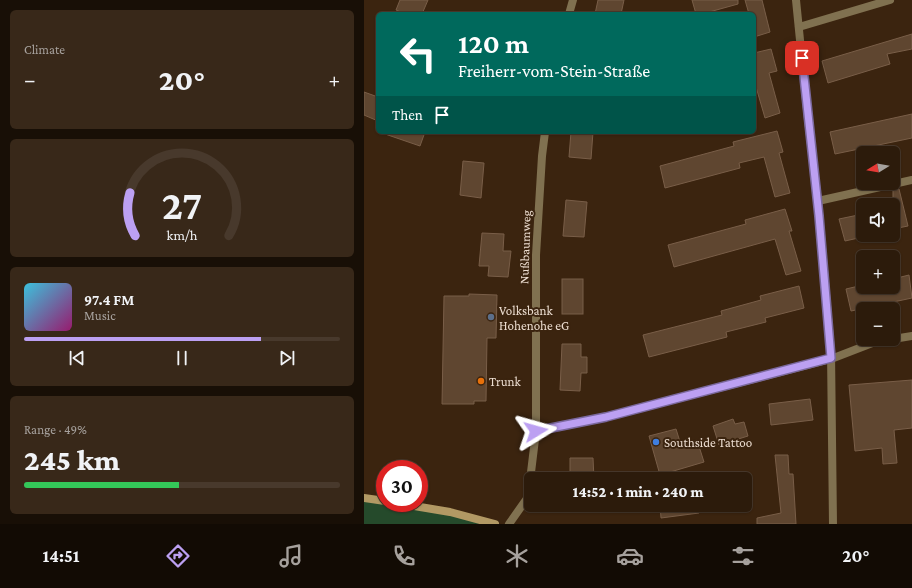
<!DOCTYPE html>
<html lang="en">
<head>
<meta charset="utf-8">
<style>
  body { margin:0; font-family:"Crimson Pro",serif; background:#382819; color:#f1f3f6; height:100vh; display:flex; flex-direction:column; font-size:15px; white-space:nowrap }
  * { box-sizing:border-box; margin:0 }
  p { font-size:13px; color:#a6a19d }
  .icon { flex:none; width:22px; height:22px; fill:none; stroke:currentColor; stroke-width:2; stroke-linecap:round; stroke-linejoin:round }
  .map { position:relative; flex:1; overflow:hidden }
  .panel { display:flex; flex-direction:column; gap:10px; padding:10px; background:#180f06; width:364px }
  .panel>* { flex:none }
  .banner { position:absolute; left:12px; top:12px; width:380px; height:122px; border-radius:6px; box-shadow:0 1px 3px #0004,0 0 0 1px #48392c; background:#00695c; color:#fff; overflow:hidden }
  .needle { width:26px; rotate:259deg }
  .fabs { position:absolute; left:492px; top:146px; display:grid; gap:8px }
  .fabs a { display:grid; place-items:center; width:44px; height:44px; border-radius:6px; background:#2c1b0b; box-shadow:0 1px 3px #0004,0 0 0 1px #48392c; font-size:20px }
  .speed { position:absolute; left:12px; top:460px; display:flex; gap:8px; font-size:20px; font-weight:700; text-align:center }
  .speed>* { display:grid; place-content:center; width:52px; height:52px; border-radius:50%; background:#2c1b0b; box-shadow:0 1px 3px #0004,0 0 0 1px #48392c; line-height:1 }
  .speed .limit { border:6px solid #d22; background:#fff; color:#111 }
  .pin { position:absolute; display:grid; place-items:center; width:34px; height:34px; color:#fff; margin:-17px; border-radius:8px; box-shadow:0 2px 6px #0006 }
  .me { position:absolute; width:44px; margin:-22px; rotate:82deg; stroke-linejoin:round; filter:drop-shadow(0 0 3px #0008) }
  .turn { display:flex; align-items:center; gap:14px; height:84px; padding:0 16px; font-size:18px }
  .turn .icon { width:52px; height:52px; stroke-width:2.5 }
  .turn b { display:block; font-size:28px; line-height:34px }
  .then { display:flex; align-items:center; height:38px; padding:0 16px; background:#0003; gap:8px; font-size:15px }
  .big { font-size:30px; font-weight:800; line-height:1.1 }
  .panel .widget { flex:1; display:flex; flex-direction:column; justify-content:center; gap:6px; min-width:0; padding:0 14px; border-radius:6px; background:#382819 }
  .panel .dial { align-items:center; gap:0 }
  .dial svg { height:104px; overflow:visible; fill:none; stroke:#48392c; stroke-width:7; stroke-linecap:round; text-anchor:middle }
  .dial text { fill:#f1f3f6; stroke:none }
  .song { display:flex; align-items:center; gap:12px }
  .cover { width:48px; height:48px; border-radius:6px; background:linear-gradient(135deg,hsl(190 70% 55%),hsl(320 70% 35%)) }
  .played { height:4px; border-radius:2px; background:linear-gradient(90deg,#bca0f2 75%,#48392c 75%) }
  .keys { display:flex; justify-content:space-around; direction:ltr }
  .heat { display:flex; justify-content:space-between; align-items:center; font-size:22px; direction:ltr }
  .charge { height:6px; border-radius:3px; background:linear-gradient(90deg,#34c759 49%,#48392c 0) }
  .trip { position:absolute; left:160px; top:472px; width:228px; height:40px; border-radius:6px; background:#2c1b0b; box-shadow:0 1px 3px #0004,0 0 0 1px #48392c; font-weight:800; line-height:40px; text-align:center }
  .tabs { display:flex; height:64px; justify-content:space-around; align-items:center; background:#120b04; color:#a6a19d }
  .tabs .icon { width:28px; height:28px }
  .tabs .on { color:#bca0f2 }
  .tabs b { font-size:18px; color:#f1f3f6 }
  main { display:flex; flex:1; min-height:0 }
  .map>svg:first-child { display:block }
  .green { fill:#254a2b }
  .building { fill:#5f4630; stroke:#795e48 }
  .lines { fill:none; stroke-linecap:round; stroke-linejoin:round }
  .street { stroke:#807150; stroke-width:8 }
  .secondary { stroke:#b29964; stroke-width:8 }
  .route-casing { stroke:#7a689d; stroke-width:10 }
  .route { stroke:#bca0f2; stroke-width:7 }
  .service-dot { fill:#5c6f8a; stroke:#3b240f; stroke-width:1.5 }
  .food-dot { fill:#e8710a; stroke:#3b240f; stroke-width:1.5 }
  .shop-dot { fill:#3f7fe0; stroke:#3b240f; stroke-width:1.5 }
  .labels { text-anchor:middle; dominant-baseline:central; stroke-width:4; stroke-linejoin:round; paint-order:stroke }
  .street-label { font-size:13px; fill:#ecddd0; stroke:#3b240f }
  .poi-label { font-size:13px; fill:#ecddd0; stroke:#3b240f; text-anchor:start }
</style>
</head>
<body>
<main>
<section class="panel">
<div class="widget"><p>Climate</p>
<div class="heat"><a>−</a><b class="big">20°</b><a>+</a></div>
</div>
<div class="widget dial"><svg viewBox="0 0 100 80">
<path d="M14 69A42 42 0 1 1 86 69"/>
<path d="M14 69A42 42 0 0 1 10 36" stroke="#bca0f2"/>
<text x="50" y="56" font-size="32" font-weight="700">27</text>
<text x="50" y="72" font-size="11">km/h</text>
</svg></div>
<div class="widget">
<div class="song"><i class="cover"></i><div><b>97.4 FM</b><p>Music</p></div></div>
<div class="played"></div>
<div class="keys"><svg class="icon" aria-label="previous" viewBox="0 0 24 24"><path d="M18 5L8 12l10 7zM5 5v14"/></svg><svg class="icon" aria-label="pause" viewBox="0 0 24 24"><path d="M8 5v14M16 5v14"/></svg><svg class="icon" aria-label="next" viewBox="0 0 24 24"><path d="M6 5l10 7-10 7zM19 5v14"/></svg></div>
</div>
<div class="widget"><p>Range · 49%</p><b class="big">245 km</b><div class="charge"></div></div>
</section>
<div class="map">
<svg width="548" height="524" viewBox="0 0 548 524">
  <rect width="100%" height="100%" fill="#3b240f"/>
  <path class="green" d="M0 498 21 503H32L131 524H0Z"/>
  <g class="building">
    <path d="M36 0H64L58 14H42L32 10Z"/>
    <path d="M234 0H260L257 14H231Z"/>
    <path d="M328 0H374V4L338 14H332Z"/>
    <path d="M381 0H398L406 32 390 37V14H385Z"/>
    <path d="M548 34V49L523 54 526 64 464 83 458 61Z"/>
    <path d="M407 49 413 71 405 73 416 113 401 118 390 80V53Z"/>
    <path d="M0 92 14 97V121L0 115Z"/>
    <path d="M548 114V138L471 154 466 132Z"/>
    <path d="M413 131 419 152 415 153 426 193 411 197 400 157 375 163 376 168 301 188 296 166 370 146 369 142Z"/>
    <path d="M21 132H61L56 146 21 134Z"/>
    <path d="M207 132H229L227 159 205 157Z"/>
    <path d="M99 161 120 163 117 198 96 195Z"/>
    <path d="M535 189 544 226 529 229V190Z"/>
    <path d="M202 200 223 202 220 237 199 236Z"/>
    <path d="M421 209 428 231H425L437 271 422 275 411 239 310 267 304 245 382 224 381 220Z"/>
    <path d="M499 214V237L481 241 475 219Z"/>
    <path d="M118 233 140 234 139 251H147L144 277 124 276 125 266H115Z"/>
    <path d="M545 275 548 298 487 311 482 289 499 285V287H529V279Z"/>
    <rect x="198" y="279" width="21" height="35"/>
    <path d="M435 286 440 308 401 318 402 322 362 332 363 337 285 357 279 335 358 315 357 311 397 300 396 296Z"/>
    <path d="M105 294 133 295 132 338H123L122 401H110V404H78L80 296H105Z"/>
    <path d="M198 344H217V357H223V373H217L216 391 196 390Z"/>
    <path d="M548 380V428L530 430 533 463 519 464 518 448 491 451 485 385Z"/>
    <path d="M446 399 449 420 407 425 405 404Z"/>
    <path d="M369 419 371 424 380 422 384 436 355 445 349 426Z"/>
    <path d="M312 429 317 445 333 440 340 462 296 475 285 436Z"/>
    <path d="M411 455H424L425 474H429L432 524H393V518L417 513Z"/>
    <path d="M206 458H229L230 479H206Z"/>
    <path d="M296 505H334L335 513 297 518Z"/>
  </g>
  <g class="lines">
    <g class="street">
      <path d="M432 0 444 120 454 201 467 352 469 524"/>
      <path d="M205 14 209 0"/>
      <path d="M435 27 526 0"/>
      <path d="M454 201 548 180"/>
      <path d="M172 431 242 417 467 359 511 342 548 336"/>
      <path d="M145 524 164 497 172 431V255L178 156 181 132"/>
    </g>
    <g class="secondary">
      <path d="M0 498 21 501"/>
      <path d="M32 503 86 512 131 524"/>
    </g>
  </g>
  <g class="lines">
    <defs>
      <path id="route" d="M172 431 242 417 467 358 455 216 438 58"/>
    </defs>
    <use href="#route" class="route-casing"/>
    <use href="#route" class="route"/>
  </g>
  <circle class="service-dot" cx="127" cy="317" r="4"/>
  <circle class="food-dot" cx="117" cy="381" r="4"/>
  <circle class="shop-dot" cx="292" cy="442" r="4"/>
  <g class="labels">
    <g class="street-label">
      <text transform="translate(161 247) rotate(-88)">Nußbaumweg</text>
    </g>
    <g class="poi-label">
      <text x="135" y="310">Volksbank<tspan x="135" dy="15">Hohenohe eG</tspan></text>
      <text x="125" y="381">Trunk</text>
      <text x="300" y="442">Southside Tattoo</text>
    </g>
  </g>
</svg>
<div class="fabs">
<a><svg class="needle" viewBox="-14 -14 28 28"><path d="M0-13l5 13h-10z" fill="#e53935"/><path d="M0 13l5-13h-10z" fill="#a6a19d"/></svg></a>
<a><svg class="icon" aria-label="sound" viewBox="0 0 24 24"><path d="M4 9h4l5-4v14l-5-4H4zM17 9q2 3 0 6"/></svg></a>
<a>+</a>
<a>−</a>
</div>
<div class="speed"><div class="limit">30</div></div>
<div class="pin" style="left:438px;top:58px;background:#d93025"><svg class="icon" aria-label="arrive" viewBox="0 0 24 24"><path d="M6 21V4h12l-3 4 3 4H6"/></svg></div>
<svg class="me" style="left:172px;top:431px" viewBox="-20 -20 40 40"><path d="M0-17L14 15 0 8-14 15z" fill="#bca0f2" stroke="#fff" stroke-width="4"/></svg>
<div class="trip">14:52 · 1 min · 240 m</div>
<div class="banner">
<div class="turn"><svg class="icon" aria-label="left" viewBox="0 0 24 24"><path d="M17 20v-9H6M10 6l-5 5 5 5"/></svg><div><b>120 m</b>Freiherr-vom-Stein-Straße</div></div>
<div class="then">Then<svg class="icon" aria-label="arrive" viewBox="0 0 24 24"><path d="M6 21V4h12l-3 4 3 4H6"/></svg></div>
</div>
</div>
</main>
<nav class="tabs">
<b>14:51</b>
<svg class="icon on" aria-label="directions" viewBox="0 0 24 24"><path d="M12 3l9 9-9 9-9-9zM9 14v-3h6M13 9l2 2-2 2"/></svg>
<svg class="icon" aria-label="music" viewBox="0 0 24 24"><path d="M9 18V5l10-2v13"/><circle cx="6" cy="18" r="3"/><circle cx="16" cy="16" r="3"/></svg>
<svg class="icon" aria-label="phone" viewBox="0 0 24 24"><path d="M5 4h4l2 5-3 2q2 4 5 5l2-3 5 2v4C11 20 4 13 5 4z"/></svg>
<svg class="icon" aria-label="climate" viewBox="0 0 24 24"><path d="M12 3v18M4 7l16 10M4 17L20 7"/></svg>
<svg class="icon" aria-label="car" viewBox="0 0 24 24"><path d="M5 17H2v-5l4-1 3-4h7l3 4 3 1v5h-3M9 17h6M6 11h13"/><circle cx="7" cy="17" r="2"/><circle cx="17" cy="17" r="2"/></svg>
<svg class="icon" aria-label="filters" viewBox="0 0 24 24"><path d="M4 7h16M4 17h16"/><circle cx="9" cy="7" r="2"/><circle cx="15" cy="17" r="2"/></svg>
<b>20°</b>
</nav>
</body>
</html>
